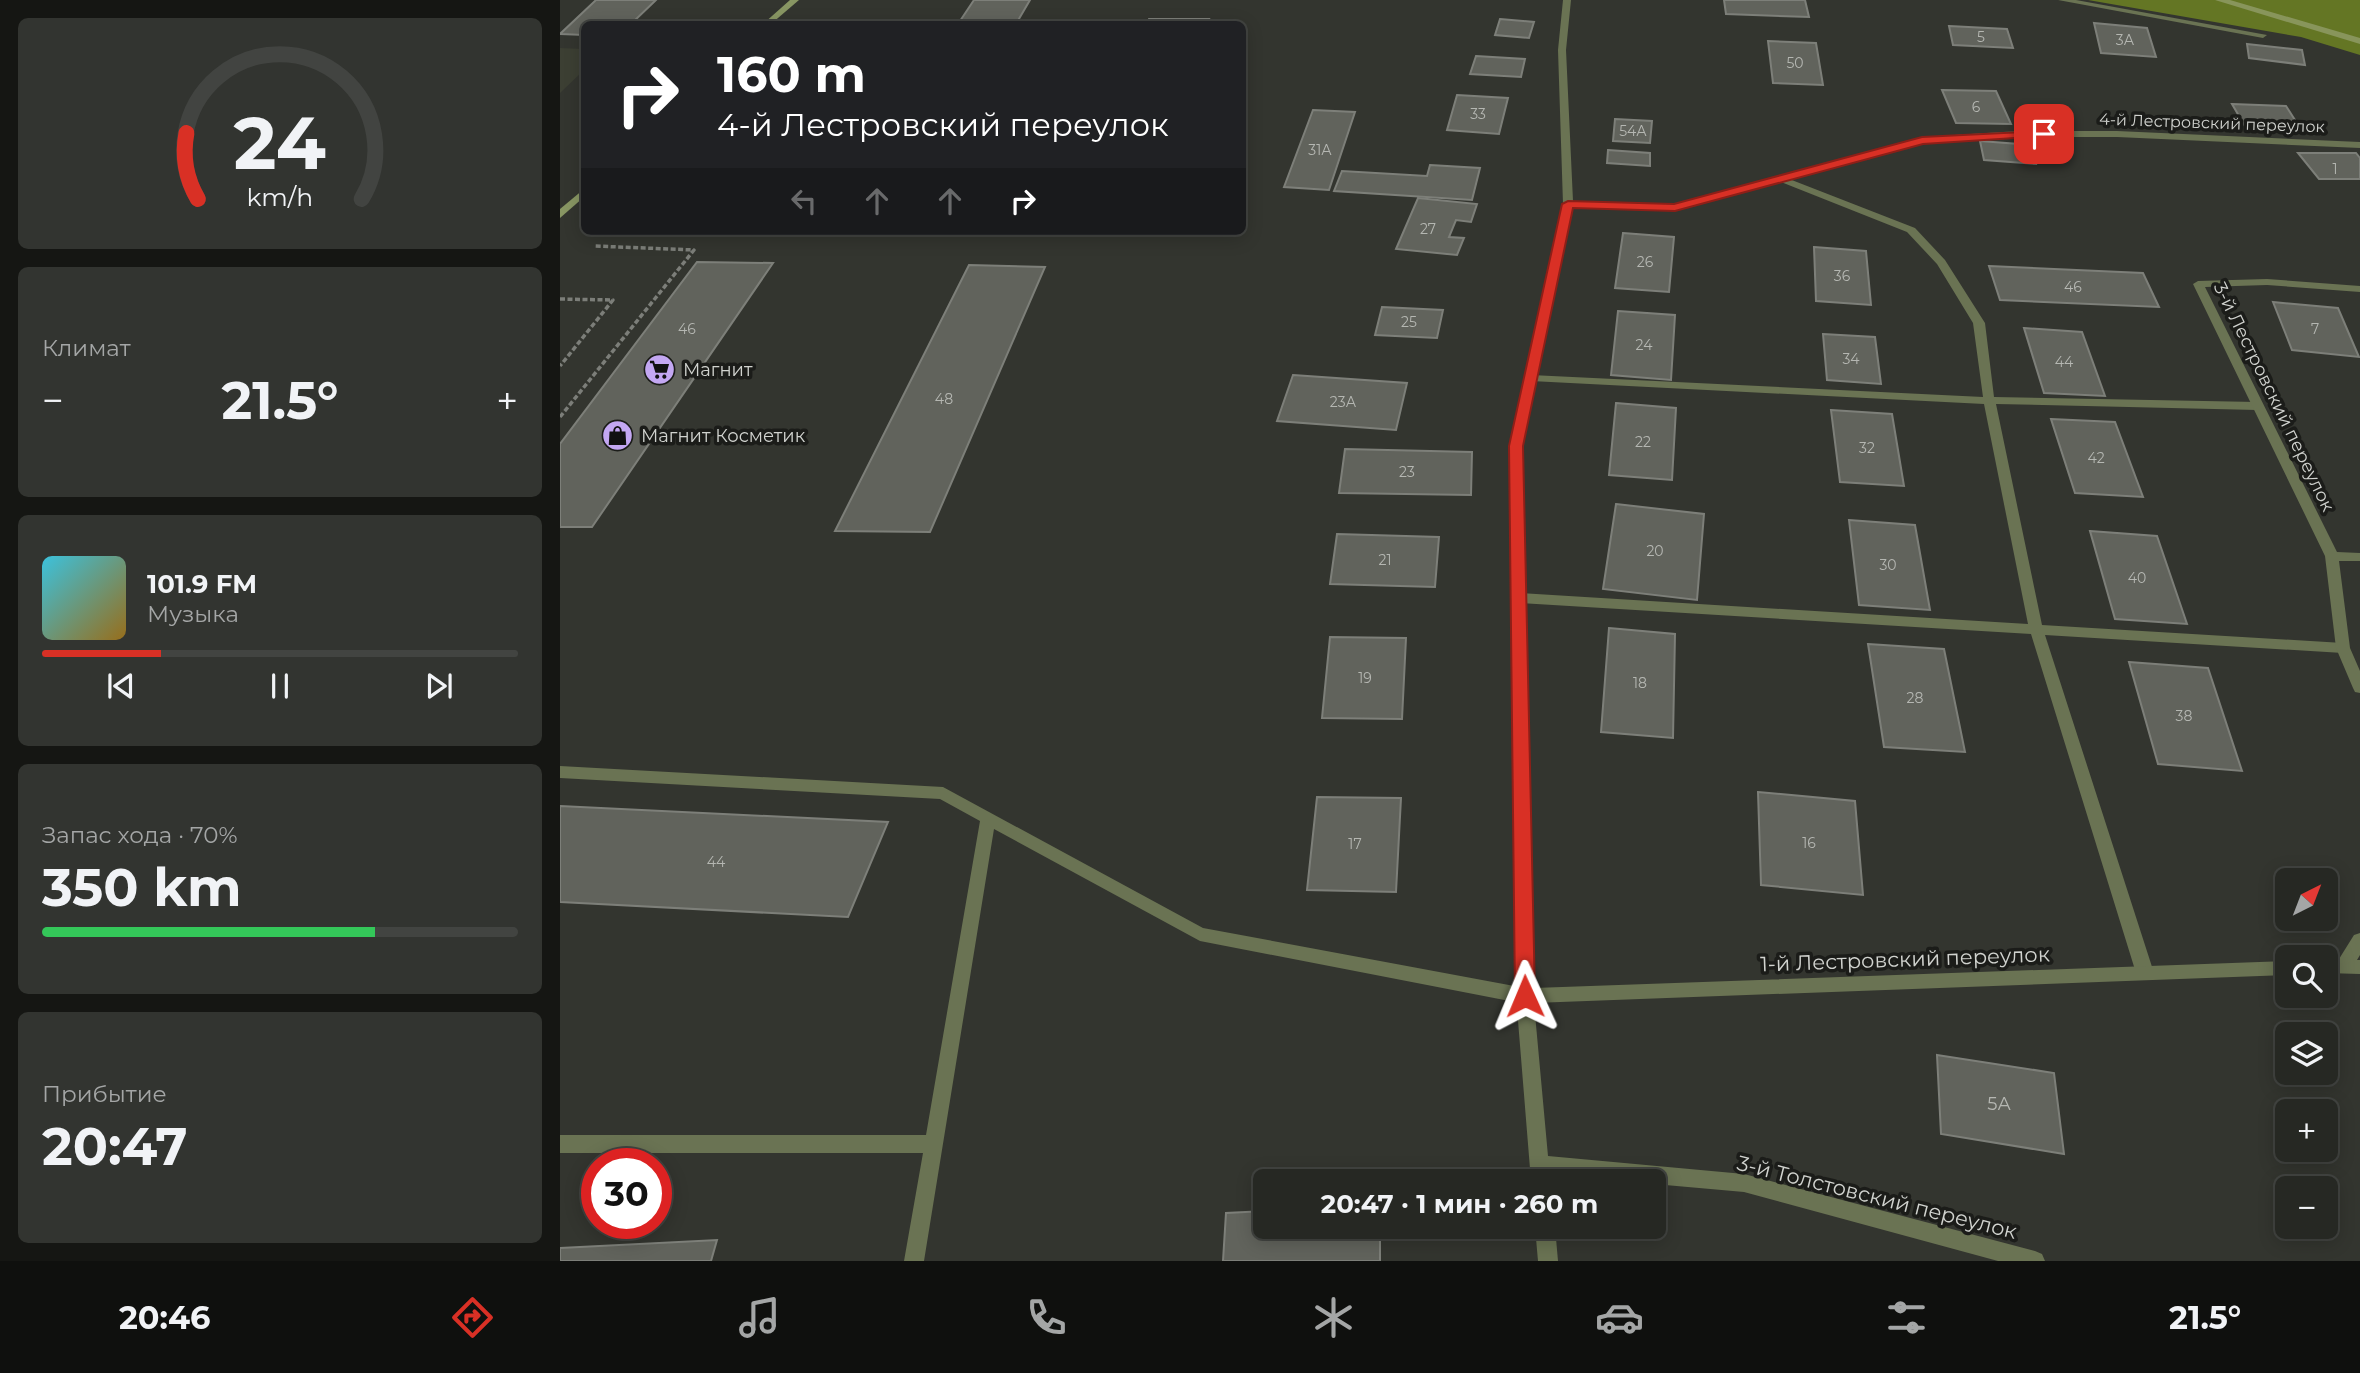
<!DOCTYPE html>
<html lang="ru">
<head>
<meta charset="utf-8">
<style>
  body { margin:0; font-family:Montserrat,sans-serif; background:#323430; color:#f1f3f6; height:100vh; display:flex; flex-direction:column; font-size:26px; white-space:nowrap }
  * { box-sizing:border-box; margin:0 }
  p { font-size:23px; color:#a4a6a6 }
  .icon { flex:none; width:38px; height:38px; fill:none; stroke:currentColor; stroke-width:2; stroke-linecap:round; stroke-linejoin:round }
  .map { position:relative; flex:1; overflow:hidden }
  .side { display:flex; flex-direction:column; gap:18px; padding:18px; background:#151613; width:560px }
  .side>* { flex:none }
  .guide { position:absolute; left:21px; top:21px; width:665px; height:214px; border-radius:10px; box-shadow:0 4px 18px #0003,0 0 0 2px #424441; background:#202124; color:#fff; overflow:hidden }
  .needle { width:46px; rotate:42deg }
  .buttons { position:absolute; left:1715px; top:868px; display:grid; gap:14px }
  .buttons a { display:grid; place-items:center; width:63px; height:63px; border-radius:10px; background:#262823; box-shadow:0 4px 18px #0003,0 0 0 2px #424441; font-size:35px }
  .speed { position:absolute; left:21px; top:1148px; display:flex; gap:14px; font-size:35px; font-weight:700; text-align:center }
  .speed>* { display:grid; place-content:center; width:91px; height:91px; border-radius:50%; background:#262823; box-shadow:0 4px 18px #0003,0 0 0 2px #424441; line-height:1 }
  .speed .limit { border:10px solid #d22; background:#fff; color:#111 }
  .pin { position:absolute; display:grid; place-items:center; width:60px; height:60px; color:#fff; margin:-30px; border-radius:14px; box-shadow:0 4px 10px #0006 }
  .me { position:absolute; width:77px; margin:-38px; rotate:359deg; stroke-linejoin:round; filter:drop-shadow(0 0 5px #0008) }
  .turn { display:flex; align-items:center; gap:24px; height:147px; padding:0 21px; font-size:32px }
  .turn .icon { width:91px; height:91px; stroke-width:2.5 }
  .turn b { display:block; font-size:49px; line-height:60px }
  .lanes { display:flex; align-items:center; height:66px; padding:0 21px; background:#0003; justify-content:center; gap:35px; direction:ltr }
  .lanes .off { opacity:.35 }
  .big { font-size:52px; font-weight:700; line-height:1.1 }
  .side .tile { flex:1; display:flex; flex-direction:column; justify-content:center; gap:10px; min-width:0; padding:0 24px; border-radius:10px; background:#323430 }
  .side .dial { align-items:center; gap:0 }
  .dial svg { height:182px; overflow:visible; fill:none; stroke:#424441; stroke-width:7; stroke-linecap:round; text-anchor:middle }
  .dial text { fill:#f1f3f6; stroke:none }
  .song { display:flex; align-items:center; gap:21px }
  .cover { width:84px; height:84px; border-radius:10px; background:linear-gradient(135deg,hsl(190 70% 55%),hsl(40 70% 35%)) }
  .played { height:7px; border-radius:4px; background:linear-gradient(90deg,#d93025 25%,#424441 25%) }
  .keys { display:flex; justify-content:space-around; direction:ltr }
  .heat { display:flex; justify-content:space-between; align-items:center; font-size:38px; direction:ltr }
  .charge { height:10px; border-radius:5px; background:linear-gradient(90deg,#34c759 70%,#424441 0) }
  .trip { position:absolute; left:693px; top:1169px; width:413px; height:70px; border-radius:10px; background:#262823; box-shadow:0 4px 18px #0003,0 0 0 2px #424441; font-weight:700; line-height:70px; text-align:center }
  .menu { display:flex; height:112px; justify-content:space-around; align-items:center; background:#0f100e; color:#a4a6a6 }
  .menu .icon { width:49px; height:49px }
  .menu .on { color:#d93025 }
  .menu b { font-size:32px; color:#f1f3f6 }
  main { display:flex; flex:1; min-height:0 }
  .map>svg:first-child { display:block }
  .built { fill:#3c3f33 }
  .forest { fill:#647624 }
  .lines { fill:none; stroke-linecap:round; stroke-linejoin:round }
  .stream { fill:#88955b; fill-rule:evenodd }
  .building { fill:#61635c; stroke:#7d7f79; stroke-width:2 }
  .path { stroke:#7c7e79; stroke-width:3.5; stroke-dasharray:5 2.5; stroke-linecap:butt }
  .service { fill:#6a7353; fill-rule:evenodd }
  .minor { fill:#6a7353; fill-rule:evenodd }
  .secondary { fill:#889663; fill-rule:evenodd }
  .route { fill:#d93025; stroke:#8d1f18; stroke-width:2 }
  .labels { text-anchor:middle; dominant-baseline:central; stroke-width:7; stroke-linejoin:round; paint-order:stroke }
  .number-label { font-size:14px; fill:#b5b7b2 }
  .far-street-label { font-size:16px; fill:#d1d3cf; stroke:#1b1c19 }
  .poi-label { font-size:18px; fill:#d1d3cf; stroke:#1b1c19; text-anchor:start }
  .street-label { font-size:18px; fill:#d1d3cf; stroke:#1b1c19 }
  .near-number-label { font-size:18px; fill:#b5b7b2 }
  .near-street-label { font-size:21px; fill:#d1d3cf; stroke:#1b1c19 }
</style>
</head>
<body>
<main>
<section class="side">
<div class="tile dial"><svg viewBox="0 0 100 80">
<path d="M14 69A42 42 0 1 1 86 69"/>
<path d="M14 69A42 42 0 0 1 9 40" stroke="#d93025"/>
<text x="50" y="56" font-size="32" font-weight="700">24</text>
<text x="50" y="72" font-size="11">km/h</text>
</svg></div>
<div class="tile"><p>Климат</p>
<div class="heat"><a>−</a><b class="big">21.5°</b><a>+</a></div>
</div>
<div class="tile">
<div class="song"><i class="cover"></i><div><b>101.9 FM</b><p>Музыка</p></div></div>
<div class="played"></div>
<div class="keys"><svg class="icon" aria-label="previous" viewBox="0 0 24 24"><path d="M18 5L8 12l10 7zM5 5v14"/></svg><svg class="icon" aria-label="pause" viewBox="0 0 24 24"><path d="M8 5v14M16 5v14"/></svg><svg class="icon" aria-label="next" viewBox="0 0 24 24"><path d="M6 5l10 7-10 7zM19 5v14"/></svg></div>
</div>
<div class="tile"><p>Запас хода · 70%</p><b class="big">350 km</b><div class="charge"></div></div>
<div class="tile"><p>Прибытие</p><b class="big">20:47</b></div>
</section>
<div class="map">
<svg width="1800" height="1261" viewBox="0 0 1800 1261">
  <rect width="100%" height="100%" fill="#33352f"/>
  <path class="built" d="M0 48 24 49V70L0 93Z"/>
  <path class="forest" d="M1528 0H1800V55L1741 37Z"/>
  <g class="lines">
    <path class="stream" d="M1655 0H1670L1800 38V44Z"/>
  </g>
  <g class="building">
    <path d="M36 0H96L71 24H24V35L0 34Z"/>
    <path d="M414 0H470L456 24H398Z"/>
    <path d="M1164 0H1245L1249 17 1166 14Z"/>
    <path d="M589 19H649L647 24H586Z"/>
    <path d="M940 19 974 22 969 38 935 35Z"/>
    <path d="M1534 23 1587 28 1596 57 1541 53Z"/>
    <path d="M1389 26 1447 29 1453 48 1393 45Z"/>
    <path d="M1208 41 1256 43 1263 85 1213 83Z"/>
    <path d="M1687 44 1742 50 1745 65 1689 58Z"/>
    <path d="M916 56 965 59 961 77 910 74Z"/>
    <path d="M1382 90 1436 91 1451 124 1396 123Z"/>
    <path d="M897 95 948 98 939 134 887 130Z"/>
    <path d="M1672 104 1726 106 1742 131 1686 128Z"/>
    <path d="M753 110 795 112 769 190 724 187Z"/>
    <path d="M1055 119 1092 121 1090 143 1053 141Z"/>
    <path d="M1420 141 1472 145 1476 164 1424 160Z"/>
    <path d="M1048 150 1090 153V166L1047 163Z"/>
    <path d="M1738 153H1796L1800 158V179H1759Z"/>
    <path d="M870 165 920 168 912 200 774 191 782 171 867 176Z"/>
    <path d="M858 198 917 204 911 222 896 220 889 237 904 238 897 255 836 249Z"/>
    <path d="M1063 233 1114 237 1109 292 1055 288Z"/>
    <path d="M1254 247 1306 251 1311 305 1256 301Z"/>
    <path d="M137 262 213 263 32 527H0V444Z"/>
    <path d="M409 265 485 267 370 532 275 531Z"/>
    <path d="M1429 266 1583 273 1599 307 1440 300Z"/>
    <path d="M1713 302 1778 308 1799 357 1732 350Z"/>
    <path d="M822 307 883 310 877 338 815 335Z"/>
    <path d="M1058 311 1115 315 1111 380 1051 375Z"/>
    <path d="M1464 328 1522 332 1545 396 1484 393Z"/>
    <path d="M1263 334 1315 337 1321 384 1267 380Z"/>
    <path d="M733 375 847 383 836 430 717 421Z"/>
    <path d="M1056 403 1116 408 1112 480 1049 475Z"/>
    <path d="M1271 410 1332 414 1344 486 1280 482Z"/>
    <path d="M1491 419 1555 422 1583 497 1515 493Z"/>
    <path d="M785 449 912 452 911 495 779 493Z"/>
    <path d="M1056 504 1144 514 1137 600 1043 589Z"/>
    <path d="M1289 520 1355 525 1370 610 1299 605Z"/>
    <path d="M1530 531 1597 536 1627 624 1555 619Z"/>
    <path d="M777 534 879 537 875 587 770 584Z"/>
    <path d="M1049 628 1115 634 1113 738 1041 732Z"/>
    <path d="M770 637 846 638 842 719 762 718Z"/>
    <path d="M1308 644 1384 649 1405 752 1324 747Z"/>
    <path d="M1569 662 1648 668 1682 771 1598 764Z"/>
    <path d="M1198 792 1295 801 1303 895 1201 885Z"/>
    <path d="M757 797 841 798 836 892 747 890Z"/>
    <path d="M0 806 328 822 288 917 0 902Z"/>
    <path d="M1377 1055 1494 1073 1504 1154 1381 1134Z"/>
    <path d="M705 1211V1227H820V1261H663L666 1213Z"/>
    <path d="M157 1240 151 1261H0V1248Z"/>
  </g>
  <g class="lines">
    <g class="path">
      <path d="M0 299 53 300 0 366"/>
      <path d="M0 417 134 250 35 246"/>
    </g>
    <g class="service">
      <path d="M1224 177 1355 228 1385 260 1425 323 1434 397 1697 402 1703 406 1697 410 1436 404 1482 625 1783 643 1790 648 1783 653 1485 635 1594 973 1591 978 1585 980 1579 978 1576 973 1471 634 959 603 952 598 959 593 1468 624 1424 404 971 381 965 378 971 375 1423 397 1413 323 1377 264 1347 232 1221 182 1219 180Z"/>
      <path d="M0 766 383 787 643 928 965 988 971 991 974 996 971 1001 965 1004 640 941 434 829 364 1261H344L363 1153H0V1135H366L420 821 380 799 0 778Z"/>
    </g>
    <g class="minor">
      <path d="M1003 0H1011L1006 50 1013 201 1115 205 1362 137 1459 131H1557L1800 142V148L1557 137H1459L1362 143 1115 211 1012 207 962 446 974 988 1727 961V975L974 1003 988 1156 1184 1174 1475 1251 1482 1254 1485 1261H1438L1184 1192 1094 1184V1181H1068L990 1174 991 1181H971L956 996 950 446 1003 204 998 50Z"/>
      <path d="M1498 0H1516L1707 35 1703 38Z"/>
      <path d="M1707 279 1800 286V292L1707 285 1645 287 1777 552 1800 553V561H1779L1790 648 1800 671V693L1795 692 1793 688 1776 648 1765 556 1633 284 1638 281Z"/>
      <path d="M1800 933V955L1797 960H1800V974L1766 973V959H1779L1794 935Z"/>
      <path d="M975 1227H995L998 1261H978Z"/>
    </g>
    <g class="secondary">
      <path d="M230 0H239L211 24H203Z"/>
      <path d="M24 189V197L0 218V209Z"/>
    </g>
  </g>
  <path class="route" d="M1484 131 1487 132V136L1363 144 1115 211 1013 208 963 446 975 996 972 1002 965 1005 958 1002 955 996 949 446 1002 204 1008 201 1114 204 1362 137Z"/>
  <defs>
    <symbol id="supermarket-disc" viewBox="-11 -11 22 22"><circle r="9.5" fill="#c3a7f2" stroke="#1b1c19"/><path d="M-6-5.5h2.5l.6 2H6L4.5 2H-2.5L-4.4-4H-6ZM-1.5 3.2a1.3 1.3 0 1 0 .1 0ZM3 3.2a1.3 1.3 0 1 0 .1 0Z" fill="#111"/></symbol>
    <symbol id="shop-disc" viewBox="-11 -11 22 22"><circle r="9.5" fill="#c3a7f2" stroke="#1b1c19"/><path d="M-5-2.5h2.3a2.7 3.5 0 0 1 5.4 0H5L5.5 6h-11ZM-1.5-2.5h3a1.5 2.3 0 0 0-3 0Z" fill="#111"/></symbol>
  </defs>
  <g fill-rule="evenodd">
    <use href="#supermarket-disc" x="82" y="352" width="35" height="35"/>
    <use href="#shop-disc" x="40" y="418" width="35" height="35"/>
  </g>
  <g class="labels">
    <g class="number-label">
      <text x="1421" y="37">5</text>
      <text x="1565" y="40">3А</text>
      <text x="1235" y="63">50</text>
      <text x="1416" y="107">6</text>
      <text x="918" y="114">33</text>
      <text x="1073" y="131">54А</text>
      <text x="760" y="150">31А</text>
      <text x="1775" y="169">1</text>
      <text x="868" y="229">27</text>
      <text x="1085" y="262">26</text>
      <text x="1282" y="276">36</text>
      <text x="1513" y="287">46</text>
      <text x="849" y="322">25</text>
      <text x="127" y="329">46</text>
      <text x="1755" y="329">7</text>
      <text x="1084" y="345">24</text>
      <text x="1291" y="359">34</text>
      <text x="1504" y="362">44</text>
      <text x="384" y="399">48</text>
      <text x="783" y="402">23А</text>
      <text x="1083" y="442">22</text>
      <text x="1307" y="448">32</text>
      <text x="1536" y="458">42</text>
      <text x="847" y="472">23</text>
      <text x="1095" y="551">20</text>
      <text x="825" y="560">21</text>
      <text x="1328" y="565">30</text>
      <text x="1577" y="578">40</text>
      <text x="805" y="678">19</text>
      <text x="1080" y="683">18</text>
      <text x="1355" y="698">28</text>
      <text x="1624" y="716">38</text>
      <text x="1249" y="843">16</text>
      <text x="795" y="844">17</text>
      <text x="156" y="862">44</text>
    </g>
    <g class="far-street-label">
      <text transform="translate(1652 123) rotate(2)">4-й Лестровский переулок</text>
    </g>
    <g class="poi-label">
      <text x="123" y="370">Магнит</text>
      <text x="81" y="436">Магнит Косметик</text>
    </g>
    <g class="street-label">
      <text transform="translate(1714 397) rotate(64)">3-й Лестровский переулок</text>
    </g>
    <g class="near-number-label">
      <text x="1439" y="1104">5А</text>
    </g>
    <g class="near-street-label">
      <text transform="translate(1345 959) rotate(-2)">1-й Лестровский переулок</text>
      <text transform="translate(1317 1197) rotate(14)">3-й Толстовский переулок</text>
    </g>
  </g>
</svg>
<div class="buttons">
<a><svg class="needle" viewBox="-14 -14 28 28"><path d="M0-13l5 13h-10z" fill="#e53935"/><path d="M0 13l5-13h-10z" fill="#a4a6a6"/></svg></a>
<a><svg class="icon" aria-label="search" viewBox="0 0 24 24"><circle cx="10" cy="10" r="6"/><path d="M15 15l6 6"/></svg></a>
<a><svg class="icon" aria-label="layers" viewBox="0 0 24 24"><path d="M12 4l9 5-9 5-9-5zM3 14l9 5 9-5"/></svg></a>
<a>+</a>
<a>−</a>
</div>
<div class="speed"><div class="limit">30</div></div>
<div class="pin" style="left:1484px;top:134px;background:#d93025"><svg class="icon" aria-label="arrive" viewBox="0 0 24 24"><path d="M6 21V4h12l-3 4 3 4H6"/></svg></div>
<svg class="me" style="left:965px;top:996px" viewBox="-20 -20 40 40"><path d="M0-17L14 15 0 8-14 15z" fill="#d93025" stroke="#fff" stroke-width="4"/></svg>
<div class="trip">20:47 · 1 мин · 260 m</div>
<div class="guide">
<div class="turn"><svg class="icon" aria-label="right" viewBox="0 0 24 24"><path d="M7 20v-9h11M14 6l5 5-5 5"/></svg><div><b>160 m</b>4-й Лестровский переулок</div></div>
<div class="lanes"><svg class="icon off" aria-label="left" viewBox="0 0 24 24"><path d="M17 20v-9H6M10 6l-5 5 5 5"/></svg><svg class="icon off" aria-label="ahead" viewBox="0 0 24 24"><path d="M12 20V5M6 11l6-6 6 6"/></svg><svg class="icon off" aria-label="ahead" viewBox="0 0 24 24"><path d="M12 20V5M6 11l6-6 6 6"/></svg><svg class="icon" aria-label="right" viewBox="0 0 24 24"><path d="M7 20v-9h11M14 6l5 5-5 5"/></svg></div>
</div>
</div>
</main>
<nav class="menu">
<b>20:46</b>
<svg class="icon on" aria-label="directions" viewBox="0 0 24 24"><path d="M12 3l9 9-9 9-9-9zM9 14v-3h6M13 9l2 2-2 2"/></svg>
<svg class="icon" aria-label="music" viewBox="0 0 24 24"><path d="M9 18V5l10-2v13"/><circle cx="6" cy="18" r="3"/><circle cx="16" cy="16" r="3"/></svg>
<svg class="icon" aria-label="phone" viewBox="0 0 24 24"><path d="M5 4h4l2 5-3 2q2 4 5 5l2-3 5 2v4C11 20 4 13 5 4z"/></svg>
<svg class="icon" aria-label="climate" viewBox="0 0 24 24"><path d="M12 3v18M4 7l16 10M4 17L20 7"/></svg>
<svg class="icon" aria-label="car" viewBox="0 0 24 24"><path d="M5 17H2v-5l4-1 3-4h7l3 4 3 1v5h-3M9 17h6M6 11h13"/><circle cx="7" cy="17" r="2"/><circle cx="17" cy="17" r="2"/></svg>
<svg class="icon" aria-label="filters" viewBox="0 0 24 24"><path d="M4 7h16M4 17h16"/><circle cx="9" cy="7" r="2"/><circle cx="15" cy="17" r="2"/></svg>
<b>21.5°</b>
</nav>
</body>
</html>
